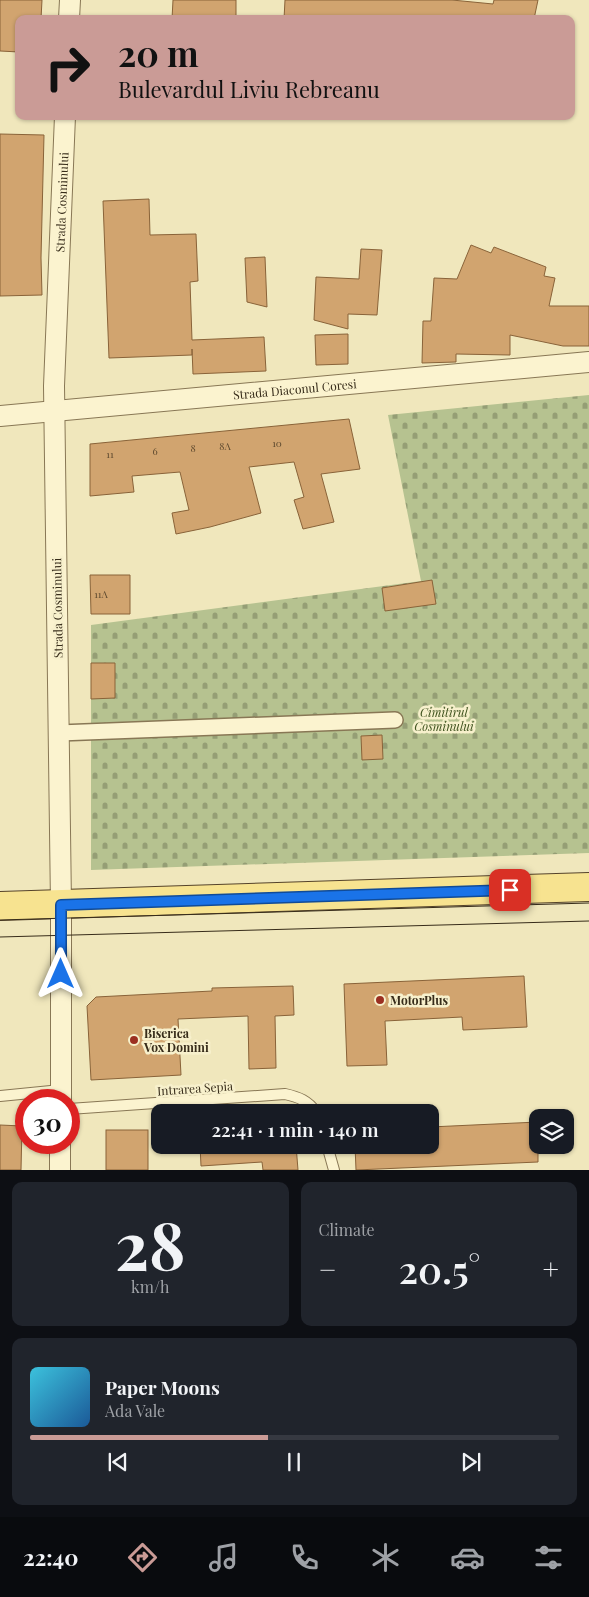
<!DOCTYPE html>
<html lang="en">
<head>
<meta charset="utf-8">
<style>
  body { margin:0; font-family:"Playfair Display",serif; background:#20242c; color:#f1f3f6; height:100vh; display:flex; flex-direction:column; font-size:19px; white-space:nowrap }
  * { box-sizing:border-box; margin:0 }
  p { font-size:16px; color:#9ea1a6 }
  .icon { flex:none; width:28px; height:28px; fill:none; stroke:currentColor; stroke-width:2; stroke-linecap:round; stroke-linejoin:round }
  .map { position:relative; height:1170px; overflow:hidden }
  .side { display:flex; flex-direction:column; gap:12px; padding:12px; background:#0d0f14; flex:1 }
  .side>* { flex:none }
  .banner { position:absolute; left:15px; top:15px; width:560px; height:105px; border-radius:10px; box-shadow:0 1px 4px #0004; background:#ca9b96; color:#111; overflow:hidden }
  .buttons { position:absolute; left:529px; top:1109px; display:grid; gap:10px }
  .buttons a { display:grid; place-items:center; width:45px; height:45px; border-radius:10px; background:#171b24; box-shadow:0 1px 4px #0004; font-size:25px }
  .speed { position:absolute; left:15px; top:1089px; display:flex; gap:10px; font-size:25px; font-weight:700; text-align:center }
  .speed>* { display:grid; place-content:center; width:65px; height:65px; border-radius:50%; background:#171b24; box-shadow:0 1px 4px #0004; line-height:1 }
  .speed .limit { border:8px solid #d22; background:#fff; color:#111 }
  .pin { position:absolute; display:grid; place-items:center; width:42px; height:42px; color:#fff; margin:-21px; border-radius:10px; box-shadow:0 2px 8px #0006 }
  .me { position:absolute; width:55px; margin:-28px; rotate:0deg; stroke-linejoin:round; filter:drop-shadow(0 0 4px #0008) }
  .turn { display:flex; align-items:center; gap:18px; height:105px; padding:0 20px; font-size:22px }
  .turn .icon { width:65px; height:65px; stroke-width:2.5 }
  .turn b { display:block; font-size:35px; line-height:42px }
  .big { font-size:38px; font-weight:600; line-height:1.1 }
  .side .card { flex:1; display:flex; flex-direction:column; justify-content:center; gap:8px; min-width:0; padding:0 18px; border-radius:10px; background:#20242c }
  .side .dial { align-items:center; gap:0 }
  .dial b { font-size:65px; line-height:1 }
  .song { display:flex; align-items:center; gap:15px }
  .cover { width:60px; height:60px; border-radius:8px; background:linear-gradient(135deg,hsl(190 70% 55%),hsl(210 70% 35%)) }
  .played { height:5px; border-radius:2px; background:linear-gradient(90deg,#ca9b96 45%,#363941 45%) }
  .keys { display:flex; justify-content:space-around; direction:ltr }
  .heat { display:flex; justify-content:space-between; align-items:center; font-size:28px; direction:ltr }
  .side .tiles { flex:1; display:grid; gap:12px; grid-template-columns:1fr 1fr }
  .card:last-child { grid-column:span 2 }
  .trip { position:absolute; left:151px; top:1104px; width:288px; height:50px; border-radius:10px; background:#171b24; box-shadow:0 1px 4px #0004; font-weight:600; line-height:50px; text-align:center }
  .menu { display:flex; height:80px; justify-content:space-around; align-items:center; background:#090b0e; color:#9ea1a6 }
  .menu .icon { width:35px; height:35px }
  .menu .selected { color:#ca9b96 }
  .menu b { font-size:22px; color:#f1f3f6 }
  .map>svg:first-child { display:block }
  .cemetery { fill:url(#cemetery-stones) }
  .building { fill:#d1a46f; stroke:#896339 }
  .lines { fill:none; stroke-linecap:round; stroke-linejoin:round }
  .service-casing { stroke:#875; stroke-width:12 }
  .pedestrian-casing { stroke:#875; stroke-width:18 }
  .minor-casing { stroke:#875; stroke-width:22 }
  .primary-casing { stroke:#55432a; stroke-width:30 }
  .service { stroke:#fbf3cf; stroke-width:10 }
  .pedestrian { stroke:#fbf3cf; stroke-width:15 }
  .minor { stroke:#fbf3cf; stroke-width:20 }
  .primary { stroke:#f7e390; stroke-width:28 }
  .tram { stroke:#372c1a; stroke-width:1 }
  .route-casing { stroke:#114b97; stroke-width:12 }
  .route { stroke:#1a73e8; stroke-width:9 }
  .poi-dot { fill:#9b2f21; stroke:#f7f0cc; stroke-width:2 }
  .labels { text-anchor:middle; dominant-baseline:central; stroke-width:5; stroke-linejoin:round; paint-order:stroke }
  .number-label { font-size:10px; fill:#5e4a2f }
  .street-label { font-size:12px; fill:#372c1a; stroke:#f7f0cc }
  .park-label { font-size:12px; font-style:italic; fill:#415420; stroke:#f7f0cc }
  .poi-label { font-size:12px; font-weight:bold; fill:#372c1a; stroke:#f7f0cc; text-anchor:start }
</style>
</head>
<body>
<div class="map">
<svg width="589" height="1170" viewBox="0 0 589 1170">
  <defs>
    <pattern id="cemetery-stones" width="16" height="16" patternUnits="userSpaceOnUse" patternTransform="scale(1.25)"><rect width="16" height="16" fill="#b6c290"/><path d="M2 7V4a2 2 0 0 1 4 0v3zM10 15v-3a2 2 0 0 1 4 0v3z" fill="#959e75"/></pattern>
  </defs>
  <rect width="100%" height="100%" fill="#f0e7bc"/>
  <path class="cemetery" d="M589 395V853L91 870V625L421 581 388 415Z"/>
  <g class="building">
    <path d="M0 0H42L41 19H19V52L0 51Z"/>
    <path d="M173 0H236V19H172Z"/>
    <path d="M285 0H452L493 4 494 0H538L534 19H284Z"/>
    <path d="M0 134 44 135 41 258 42 295 0 296Z"/>
    <path d="M149 199 150 235 196 234 198 281 190 282 192 340 264 337 266 371 193 374 192 349V355L109 358 103 201Z"/>
    <path d="M471 245 491 253 494 247 546 267 544 276 555 278 549 306H589V346H563L510 335V355L456 354V362L422 363 423 321H431L434 278 457 279Z"/>
    <path d="M361 249 382 250 377 315 348 314V329L314 320 316 277 359 279Z"/>
    <path d="M265 257 267 307 247 302 245 258Z"/>
    <path d="M348 334V364L316 365 315 335Z"/>
    <path d="M349 419 360 469 321 474 334 522 303 529 294 500 304 497 294 462 249 467 261 513 210 527 176 534 172 513 189 510 180 472 132 476 134 492 90 496V444Z"/>
    <path d="M90 575H130V614H91Z"/>
    <path d="M432 580 436 604 385 611 382 588Z"/>
    <path d="M91 663H115V698L91 699Z"/>
    <path d="M382 735 383 759 362 760 361 736Z"/>
    <path d="M524 976 527 1027 463 1030 462 1017 385 1021 387 1065 347 1066 344 984Z"/>
    <path d="M293 986 294 1015 275 1016 276 1068 249 1069 248 1016 178 1019 181 1075 91 1080 87 1006 96 997 212 991V988Z"/>
    <path d="M293 1105 294 1112H198L197 1111Z"/>
    <path d="M538 1122V1162L356 1170 355 1145H430V1127Z"/>
    <path d="M0 1125 22 1126 21 1170H0Z"/>
    <rect x="106" y="1130" width="42" height="40"/>
    <path d="M200 1145H296L298 1170H263L262 1162 201 1166Z"/>
  </g>
  <g class="lines">
    <defs>
      <g id="service">
        <path d="M0 1096 61 1090"/>
        <path d="M69 1109 285 1094C299 1097 308 1101 316 1112"/>
        <path d="M327 1145 334 1170"/>
      </g>
      <path id="pedestrian" d="M59 733 395 720"/>
      <g id="minor">
        <path d="M69 19 70 0"/>
        <path id="s1" d="M0 416 589 362"/>
        <path id="s2" d="M61 1100V905L54 386 65 116"/>
        <path d="M60 1170V1142"/>
      </g>
      <path id="primary" d="M0 906 589 887"/>
    </defs>
    <use href="#service" class="service-casing"/>
    <use href="#pedestrian" class="pedestrian-casing"/>
    <use href="#minor" class="minor-casing"/>
    <use href="#primary" class="primary-casing"/>
    <use href="#service" class="service"/>
    <use href="#pedestrian" class="pedestrian"/>
    <use href="#minor" class="minor"/>
    <use href="#primary" class="primary"/>
    <g class="tram">
      <path d="M0 920 589 903"/>
      <path d="M0 937 589 921"/>
    </g>
  </g>
  <g class="lines">
    <defs>
      <path id="route" d="M61 974V905L510 890"/>
    </defs>
    <use href="#route" class="route-casing"/>
    <use href="#route" class="route"/>
  </g>
  <g class="poi-dot">
    <circle cx="380" cy="1000" r="5"/>
    <circle cx="134" cy="1040" r="5"/>
  </g>
  <g class="labels">
    <g class="number-label">
      <text x="277" y="443">10</text>
      <text x="225" y="446">8A</text>
      <text x="193" y="448">8</text>
      <text x="155" y="451">6</text>
      <text x="110" y="454">11</text>
      <text x="101" y="594">11A</text>
    </g>
    <g class="street-label">
      <text stroke="none"><textPath href="#s2" startOffset="898">Strada Cosminului</textPath></text>
      <text stroke="none"><textPath href="#s1" startOffset="296">Strada Diaconul Coresi</textPath></text>
      <text transform="translate(57 608) rotate(-91)">Strada Cosminului</text>
      <text transform="translate(195 1088) rotate(-4)">Intrarea Sepia</text>
    </g>
    <g class="park-label">
      <text x="444" y="712">Cimitirul<tspan x="444" dy="14">Cosminului</tspan></text>
    </g>
    <g class="poi-label">
      <text x="390" y="1000">MotorPlus</text>
      <text x="144" y="1033">Biserica<tspan x="144" dy="14">Vox Domini</tspan></text>
    </g>
  </g>
</svg>
<div class="buttons">
<a><svg class="icon" aria-label="layers" viewBox="0 0 24 24"><path d="M12 4l9 5-9 5-9-5zM3 14l9 5 9-5"/></svg></a>
</div>
<div class="speed"><div class="limit">30</div></div>
<div class="pin" style="left:510px;top:890px;background:#d93025"><svg class="icon" aria-label="arrive" viewBox="0 0 24 24"><path d="M6 21V4h12l-3 4 3 4H6"/></svg></div>
<svg class="me" style="left:61px;top:974px" viewBox="-20 -20 40 40"><path d="M0-17L14 15 0 8-14 15z" fill="#1a73e8" stroke="#fff" stroke-width="4"/></svg>
<div class="trip">22:41 · 1 min · 140 m</div>
<div class="banner">
<div class="turn"><svg class="icon" aria-label="right" viewBox="0 0 24 24"><path d="M7 20v-9h11M14 6l5 5-5 5"/></svg><div><b>20 m</b>Bulevardul Liviu Rebreanu</div></div>
</div>
</div>
<section class="side">
<div class="tiles">
<div class="card dial"><b>28</b><p>km/h</p></div>
<div class="card"><p>Climate</p>
<div class="heat"><a>−</a><b class="big">20.5°</b><a>+</a></div>
</div>
<div class="card">
<div class="song"><i class="cover"></i><div><b>Paper Moons</b><p>Ada Vale</p></div></div>
<div class="played"></div>
<div class="keys"><svg class="icon" aria-label="previous" viewBox="0 0 24 24"><path d="M18 5L8 12l10 7zM5 5v14"/></svg><svg class="icon" aria-label="pause" viewBox="0 0 24 24"><path d="M8 5v14M16 5v14"/></svg><svg class="icon" aria-label="next" viewBox="0 0 24 24"><path d="M6 5l10 7-10 7zM19 5v14"/></svg></div>
</div>
</div>
</section>
<nav class="menu">
<b>22:40</b>
<svg class="icon selected" aria-label="directions" viewBox="0 0 24 24"><path d="M12 3l9 9-9 9-9-9zM9 14v-3h6M13 9l2 2-2 2"/></svg>
<svg class="icon" aria-label="music" viewBox="0 0 24 24"><path d="M9 18V5l10-2v13"/><circle cx="6" cy="18" r="3"/><circle cx="16" cy="16" r="3"/></svg>
<svg class="icon" aria-label="phone" viewBox="0 0 24 24"><path d="M5 4h4l2 5-3 2q2 4 5 5l2-3 5 2v4C11 20 4 13 5 4z"/></svg>
<svg class="icon" aria-label="climate" viewBox="0 0 24 24"><path d="M12 3v18M4 7l16 10M4 17L20 7"/></svg>
<svg class="icon" aria-label="car" viewBox="0 0 24 24"><path d="M5 17H2v-5l4-1 3-4h7l3 4 3 1v5h-3M9 17h6M6 11h13"/><circle cx="7" cy="17" r="2"/><circle cx="17" cy="17" r="2"/></svg>
<svg class="icon" aria-label="filters" viewBox="0 0 24 24"><path d="M4 7h16M4 17h16"/><circle cx="9" cy="7" r="2"/><circle cx="15" cy="17" r="2"/></svg>
</nav>
</body>
</html>
